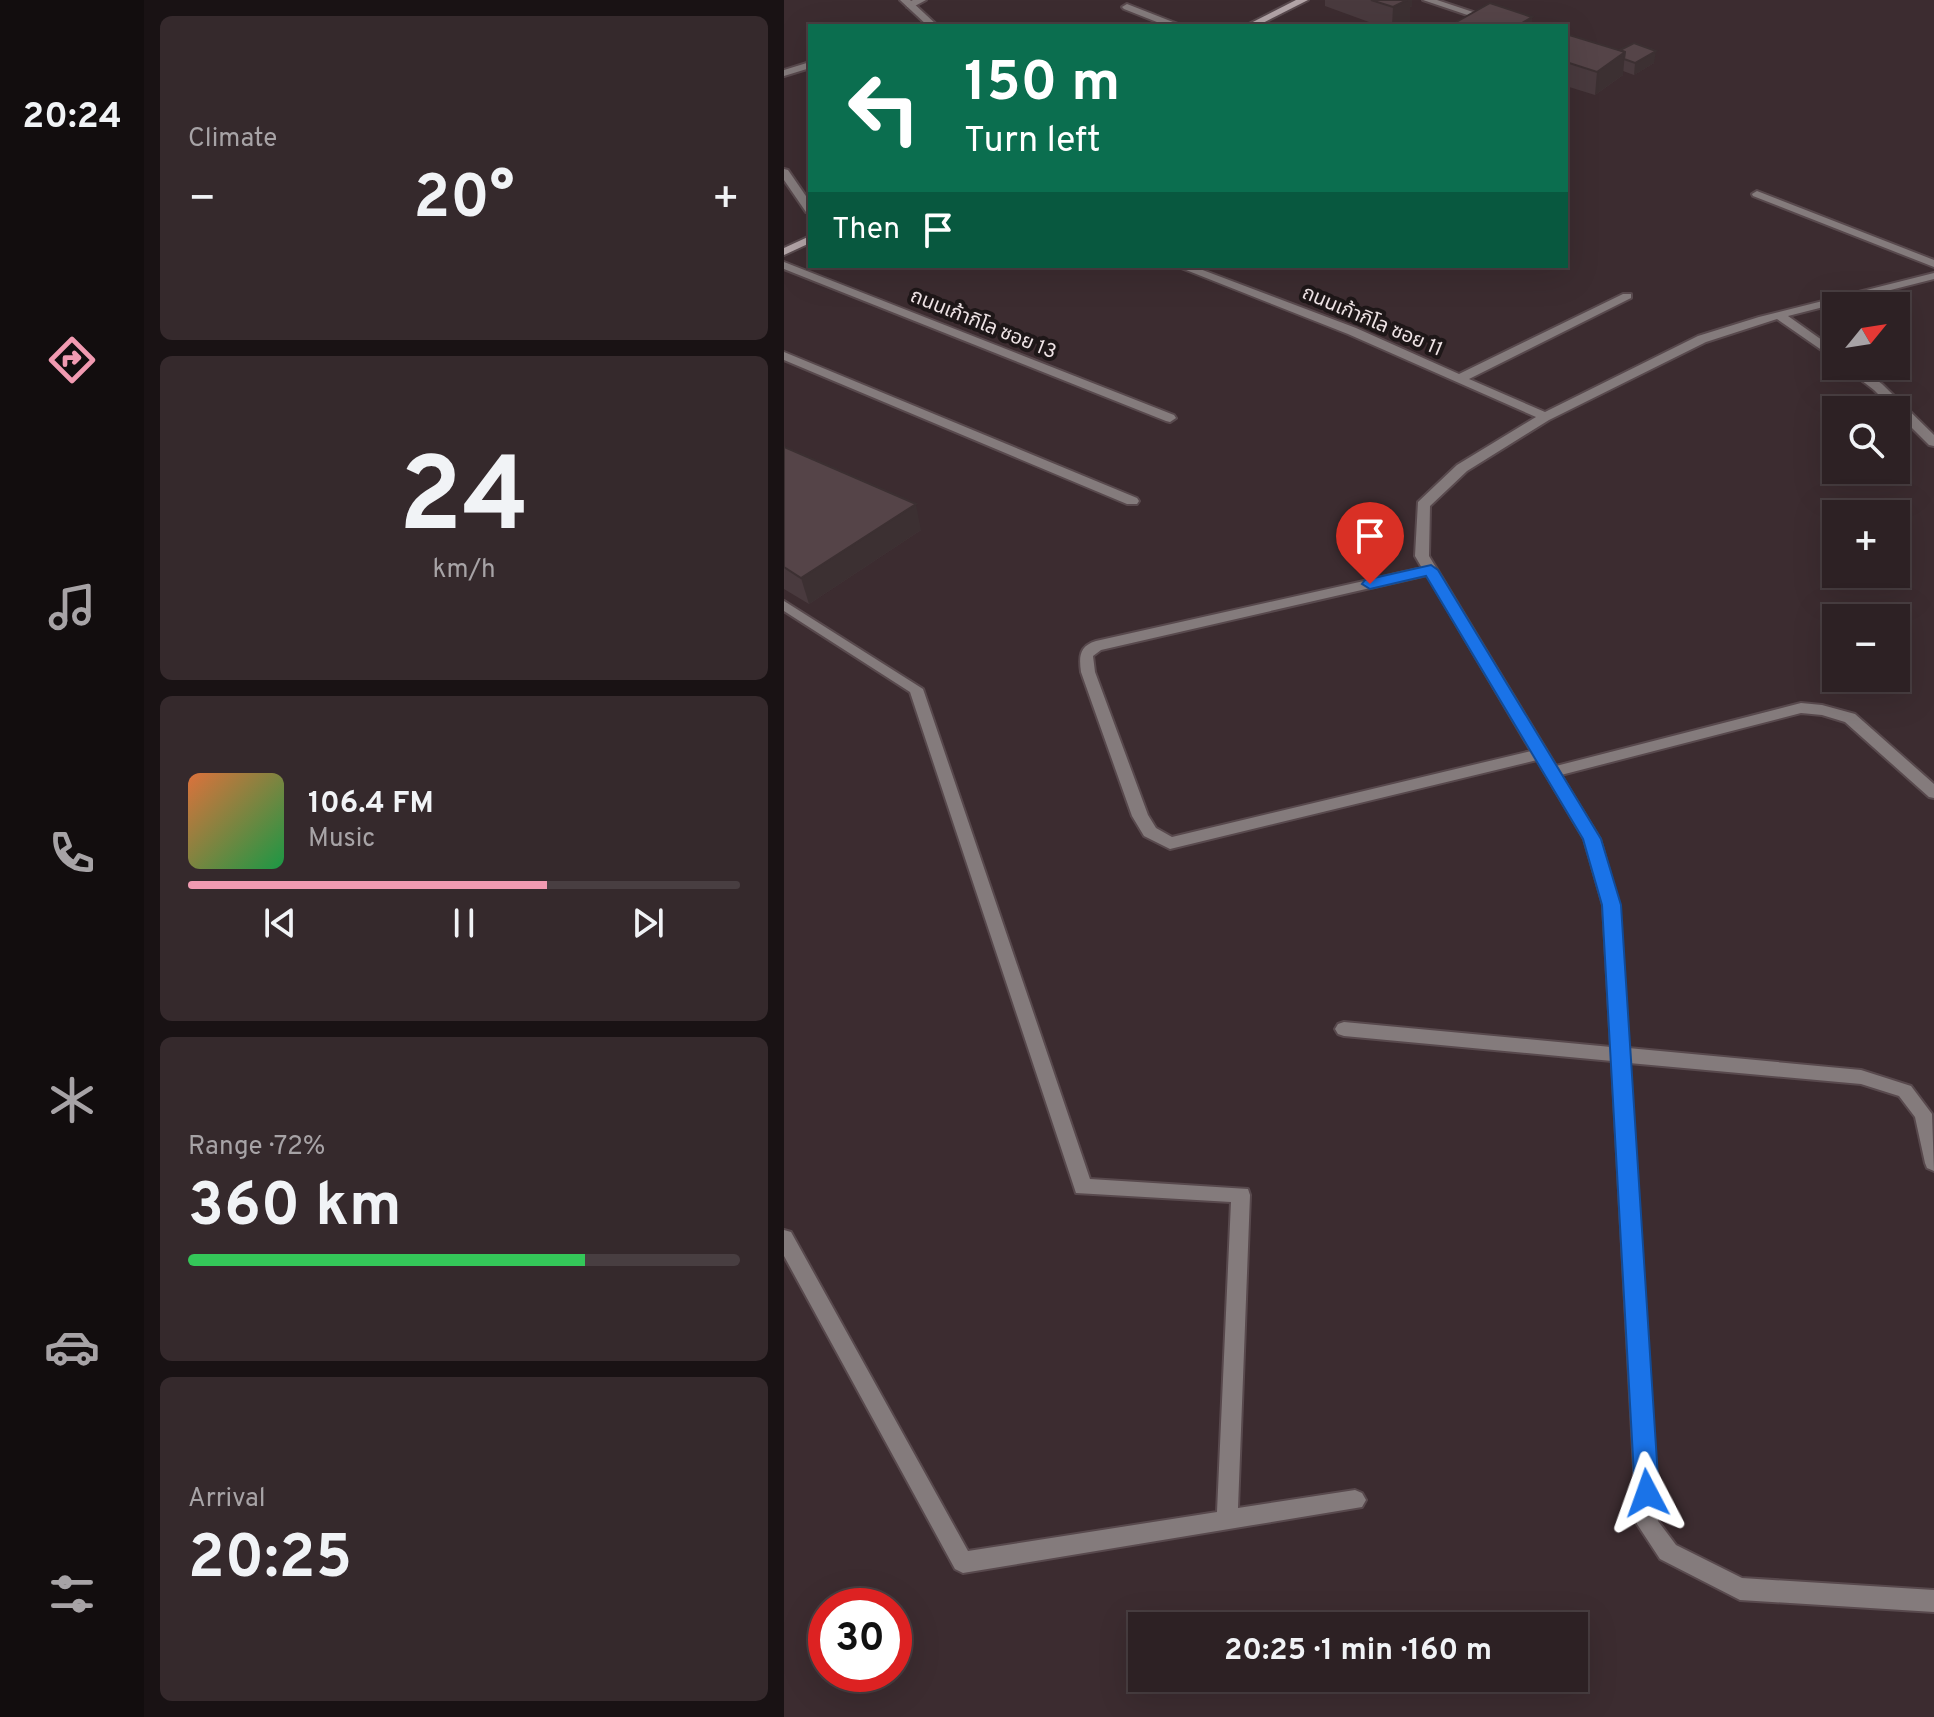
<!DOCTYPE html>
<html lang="en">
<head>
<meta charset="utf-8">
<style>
  body { margin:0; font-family:Overpass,"Noto Sans Thai",sans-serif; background:#35292c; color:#f1f3f6; height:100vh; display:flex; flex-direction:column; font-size:30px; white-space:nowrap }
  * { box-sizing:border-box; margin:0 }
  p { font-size:26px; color:#a7a3a6 }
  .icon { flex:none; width:44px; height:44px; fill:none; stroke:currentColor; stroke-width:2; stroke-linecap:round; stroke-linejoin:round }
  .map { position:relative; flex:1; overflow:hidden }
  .panel { display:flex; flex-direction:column; gap:16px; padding:16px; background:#191214; width:640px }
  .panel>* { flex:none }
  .guide { position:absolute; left:24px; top:24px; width:760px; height:244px; border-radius:0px; box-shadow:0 8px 32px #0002,0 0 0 2px #483e41; background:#0b6e4f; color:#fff; overflow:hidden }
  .needle { width:52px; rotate:60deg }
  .buttons { position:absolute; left:1038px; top:292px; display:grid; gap:16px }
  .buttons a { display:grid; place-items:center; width:88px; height:88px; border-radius:0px; background:#2d2124; box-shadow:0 8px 32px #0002,0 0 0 2px #483e41; font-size:40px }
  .speed { position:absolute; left:24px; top:1588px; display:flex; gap:16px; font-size:40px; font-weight:700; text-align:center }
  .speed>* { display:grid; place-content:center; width:104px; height:104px; border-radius:50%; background:#2d2124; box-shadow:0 8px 32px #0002,0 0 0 2px #483e41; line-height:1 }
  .speed .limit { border:12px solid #d22; background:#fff; color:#111 }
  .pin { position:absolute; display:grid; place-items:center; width:68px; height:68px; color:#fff; margin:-82px -34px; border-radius:50% 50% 50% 0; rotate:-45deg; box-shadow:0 0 8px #0007 }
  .pin .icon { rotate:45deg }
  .me { position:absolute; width:88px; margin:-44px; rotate:356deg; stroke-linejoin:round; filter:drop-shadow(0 0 6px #0008) }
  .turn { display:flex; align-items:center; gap:28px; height:168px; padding:0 24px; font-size:36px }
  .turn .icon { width:104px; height:104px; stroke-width:2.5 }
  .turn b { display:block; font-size:56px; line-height:68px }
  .then { display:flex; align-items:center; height:76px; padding:0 24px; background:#0003; gap:16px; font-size:30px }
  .big { font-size:60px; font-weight:700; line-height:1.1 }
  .panel .card { flex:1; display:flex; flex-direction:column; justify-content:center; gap:12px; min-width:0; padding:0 28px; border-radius:12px; background:#35292c }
  .panel .dial { align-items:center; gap:0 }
  .dial b { font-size:104px; line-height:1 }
  .song { display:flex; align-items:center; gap:24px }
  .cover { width:96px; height:96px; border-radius:12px; background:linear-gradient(135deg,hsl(20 70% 55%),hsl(140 70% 35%)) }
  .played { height:8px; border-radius:4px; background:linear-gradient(90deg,#f19ab1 65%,#483e41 65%) }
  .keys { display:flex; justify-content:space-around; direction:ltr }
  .heat { display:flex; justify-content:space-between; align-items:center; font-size:44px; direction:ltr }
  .charge { height:12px; border-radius:6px; background:linear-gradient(90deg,#34c759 72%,#483e41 0) }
  .trip { position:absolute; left:344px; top:1612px; width:460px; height:80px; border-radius:0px; background:#2d2124; box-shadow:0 8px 32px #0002,0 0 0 2px #483e41; font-weight:700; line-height:80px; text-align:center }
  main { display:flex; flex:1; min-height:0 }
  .tabs { display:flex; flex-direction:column; width:144px; justify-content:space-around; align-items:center; background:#120d0e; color:#a7a3a6 }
  .tabs .icon { width:56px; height:56px }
  .tabs .active { color:#f19ab1 }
  .tabs b { font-size:36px; color:#f1f3f6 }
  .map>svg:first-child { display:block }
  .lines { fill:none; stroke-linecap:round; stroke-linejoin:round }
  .lane-casing { stroke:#58494d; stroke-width:4 }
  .street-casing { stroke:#58494d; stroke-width:4 }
  .secondary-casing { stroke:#58494d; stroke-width:4 }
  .lane { fill:#847b7c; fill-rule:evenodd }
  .street { fill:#847b7c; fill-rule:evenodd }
  .secondary { fill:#b2a4a7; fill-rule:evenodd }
  .wall { fill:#493a3e }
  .shaded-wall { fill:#3c3032 }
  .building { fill:#554448; stroke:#3c3032; stroke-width:2 }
  .route { fill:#1a73e8; stroke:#114b97; stroke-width:2 }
  .labels { text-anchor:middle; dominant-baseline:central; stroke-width:8; stroke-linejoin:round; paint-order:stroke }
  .far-street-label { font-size:20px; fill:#eee3e5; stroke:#1e1718 }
</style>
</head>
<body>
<main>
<nav class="tabs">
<b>20:24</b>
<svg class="icon active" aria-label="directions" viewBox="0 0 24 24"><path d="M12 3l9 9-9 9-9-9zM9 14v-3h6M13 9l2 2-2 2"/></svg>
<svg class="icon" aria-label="music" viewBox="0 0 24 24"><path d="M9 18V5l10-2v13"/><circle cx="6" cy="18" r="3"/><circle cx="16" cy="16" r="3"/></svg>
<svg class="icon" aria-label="phone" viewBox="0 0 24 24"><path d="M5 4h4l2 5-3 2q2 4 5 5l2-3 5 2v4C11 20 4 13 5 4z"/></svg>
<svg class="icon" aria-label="climate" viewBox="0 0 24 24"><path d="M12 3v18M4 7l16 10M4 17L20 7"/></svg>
<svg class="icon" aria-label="car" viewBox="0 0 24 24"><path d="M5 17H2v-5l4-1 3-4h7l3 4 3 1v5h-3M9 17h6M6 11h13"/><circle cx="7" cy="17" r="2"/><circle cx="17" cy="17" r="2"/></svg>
<svg class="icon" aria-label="filters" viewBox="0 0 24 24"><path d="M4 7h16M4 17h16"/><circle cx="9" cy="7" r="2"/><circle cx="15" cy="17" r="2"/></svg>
</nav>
<section class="panel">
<div class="card"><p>Climate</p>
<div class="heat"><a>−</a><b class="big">20°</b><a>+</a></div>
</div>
<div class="card dial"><b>24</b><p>km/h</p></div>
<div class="card">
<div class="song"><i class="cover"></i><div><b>106.4 FM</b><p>Music</p></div></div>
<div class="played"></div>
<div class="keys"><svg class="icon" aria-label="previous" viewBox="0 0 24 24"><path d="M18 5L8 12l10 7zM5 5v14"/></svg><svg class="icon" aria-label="pause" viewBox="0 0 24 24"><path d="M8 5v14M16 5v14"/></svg><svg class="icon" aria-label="next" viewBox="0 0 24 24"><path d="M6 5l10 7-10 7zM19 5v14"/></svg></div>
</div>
<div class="card"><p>Range · 72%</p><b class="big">360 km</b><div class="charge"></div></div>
<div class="card"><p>Arrival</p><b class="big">20:25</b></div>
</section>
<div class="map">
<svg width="1150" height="1717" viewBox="0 0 1150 1717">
  <rect width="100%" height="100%" fill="#3c2c30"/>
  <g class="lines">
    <defs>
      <g id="lane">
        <path d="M129 0H142L129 7H123V3Z"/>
        <path d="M973 191 1150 260V267L969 196 968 194Z"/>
      </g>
      <g id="street">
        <path d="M116 0H126L154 26H144Z"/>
        <path d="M639 0H653L731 26H716Z"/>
        <path d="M343 4 394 24 396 26H383L340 9 338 7Z"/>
        <path d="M26 62V68L0 76V70Z"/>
        <path d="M0 169 4 170 26 202V213L22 212 0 180Z"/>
        <path d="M0 262 390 415 392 418 386 422 382 421 0 269Z"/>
        <path d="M392 266H408L572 328 675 374 839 294H847V298L685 379 761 412 914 336 975 317 1150 273V279L1004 316 1052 350V360L993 319 922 342 765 420 683 471 646 506 645 556 772 766 1017 703 1038 705 1071 714 1150 784V798L1145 797 1061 722 1038 715 1017 713 777 775 816 839 835 905 844 1048 1077 1070 1127 1086 1148 1114 1150 1171 1143 1168 1141 1163 1131 1117 1115 1096 1077 1084 845 1063 874 1521 892 1545 958 1578 1150 1590V1612L956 1600 876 1559 853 1524 828 1061 560 1036 554 1034 551 1029 554 1024 560 1022 827 1047 819 905 800 839 753 760 386 849 360 836 348 816 297 672C295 657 295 646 312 641L638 568 631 556 634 502 673 465 752 417 564 334ZM643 575 747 751 388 837 372 828 364 815 311 672 309 656 317 650Z"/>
        <path d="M0 352 353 498 355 501 353 504H343L0 360Z"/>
        <path d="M1059 366H1073L1098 384 1150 435V446L1145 445 1090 390Z"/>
        <path d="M0 601 139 689 306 1179 464 1189 466 1195 454 1508 571 1490 578 1493 582 1500 578 1507 179 1573 171 1569 0 1256V1230L7 1232 184 1551 433 1512 447 1202 292 1193 126 692 0 611Z"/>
      </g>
      <g id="secondary">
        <path d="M512 0H524L473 26H461Z"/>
        <path d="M26 236V243L0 255V248Z"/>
      </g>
    </defs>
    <use href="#lane" class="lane-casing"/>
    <use href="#street" class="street-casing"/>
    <use href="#secondary" class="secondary-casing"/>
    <use href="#lane" class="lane"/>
    <use href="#street" class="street"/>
    <use href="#secondary" class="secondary"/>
  </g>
  <g class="wall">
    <path d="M541 0H628V6L626 7V21L616 26H596L541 6Z"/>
    <path d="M782 34 870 63 850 75 839 71V75L811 95 782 86Z"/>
    <path d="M0 447 137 530 25 604 0 589Z"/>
  </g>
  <g class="shaded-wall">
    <path d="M611 0H628V6L626 7V21L616 26H608L609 7Z"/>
    <path d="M748 17V26H733Z"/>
    <path d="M872 51 870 63 850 75 851 63Z"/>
    <path d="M841 52 839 75 811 95 813 72Z"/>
    <path d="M132 504 137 530 25 604 17 578Z"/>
  </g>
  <g class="building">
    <path d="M587 0H623L609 7Z"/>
    <path d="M706 3 748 17 733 26 667 25Z"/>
    <path d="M782 34 841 52 813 72 782 62Z"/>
    <path d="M850 43 872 51 851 63 840 59 841 52 836 50Z"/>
    <path d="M0 447 132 504 17 578 0 567Z"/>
  </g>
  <path class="route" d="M647 565 654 570 817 839 837 905 875 1493 871 1501 863 1504 854 1501 851 1493 818 905 799 839 642 576 586 589 578 584 581 580Z"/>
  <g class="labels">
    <g class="far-street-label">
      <text transform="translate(588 322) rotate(23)">ถนนเก้ากิโล ซอย 11</text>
      <text transform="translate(199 325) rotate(22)">ถนนเก้ากิโล ซอย 13</text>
    </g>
  </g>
</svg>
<div class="buttons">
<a><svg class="needle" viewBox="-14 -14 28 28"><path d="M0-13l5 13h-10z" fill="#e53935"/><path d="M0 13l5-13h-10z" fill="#a7a3a6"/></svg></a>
<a><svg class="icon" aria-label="search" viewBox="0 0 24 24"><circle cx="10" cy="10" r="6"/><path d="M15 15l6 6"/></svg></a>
<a>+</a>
<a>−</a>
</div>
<div class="speed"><div class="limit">30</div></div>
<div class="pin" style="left:586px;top:584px;background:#d93025"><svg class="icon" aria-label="arrive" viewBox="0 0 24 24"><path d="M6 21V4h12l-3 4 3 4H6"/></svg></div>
<svg class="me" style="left:863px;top:1493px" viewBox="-20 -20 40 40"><path d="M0-17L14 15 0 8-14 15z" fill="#1a73e8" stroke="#fff" stroke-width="4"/></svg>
<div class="trip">20:25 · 1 min · 160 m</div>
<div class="guide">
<div class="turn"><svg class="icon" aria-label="left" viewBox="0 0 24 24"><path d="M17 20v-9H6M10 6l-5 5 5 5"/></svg><div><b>150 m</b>Turn left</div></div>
<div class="then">Then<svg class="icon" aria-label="arrive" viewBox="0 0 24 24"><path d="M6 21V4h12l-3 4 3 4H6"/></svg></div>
</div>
</div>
</main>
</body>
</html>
